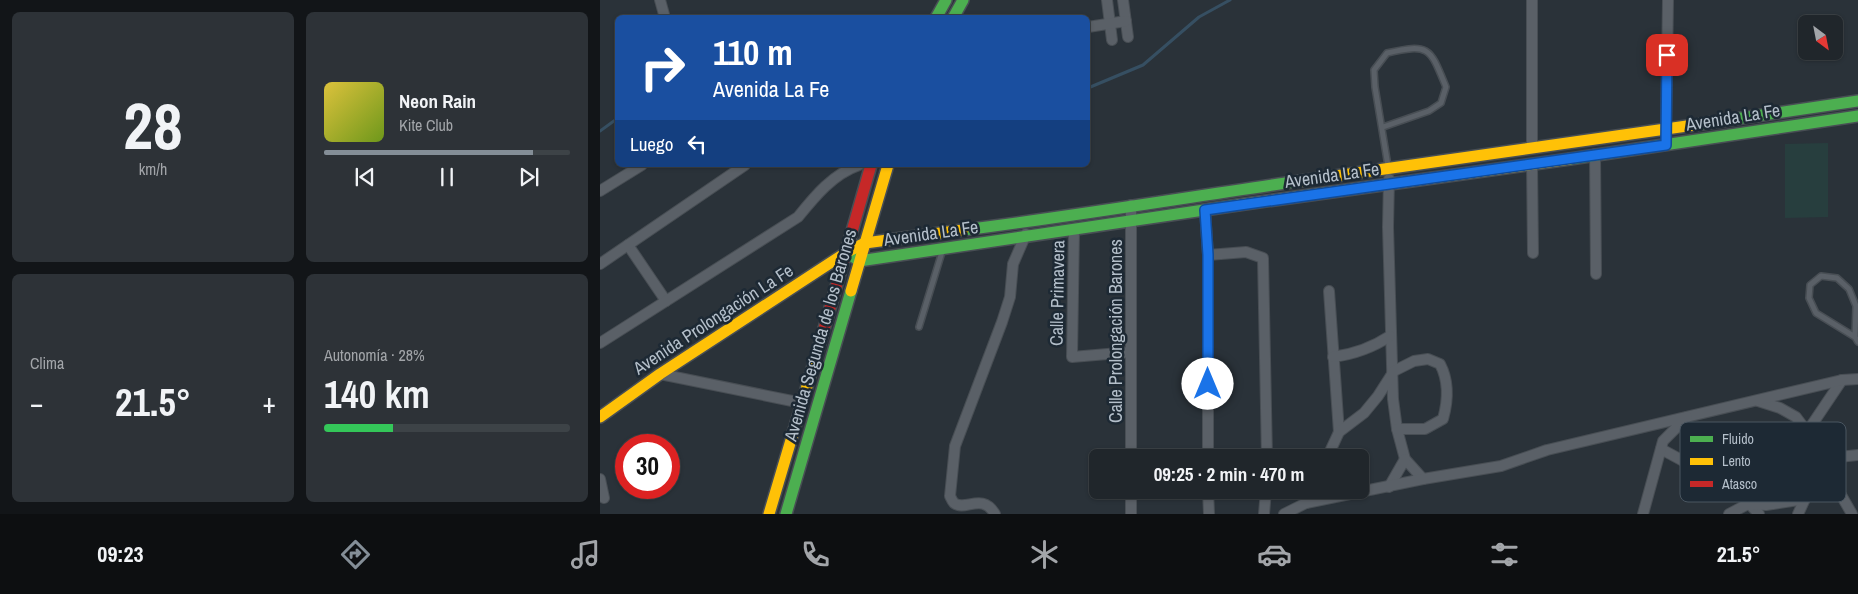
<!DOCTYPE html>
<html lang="es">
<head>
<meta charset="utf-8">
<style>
  body { margin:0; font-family:"Archivo Narrow",sans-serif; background:#2d3237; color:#f1f3f6; height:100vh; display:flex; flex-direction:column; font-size:19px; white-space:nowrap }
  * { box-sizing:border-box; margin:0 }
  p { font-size:16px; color:#a2a5a9 }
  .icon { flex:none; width:28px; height:28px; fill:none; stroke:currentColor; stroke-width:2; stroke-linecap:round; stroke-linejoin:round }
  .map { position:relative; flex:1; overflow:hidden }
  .side { display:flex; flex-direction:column; gap:12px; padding:12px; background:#121518; width:600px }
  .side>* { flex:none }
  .top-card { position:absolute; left:15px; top:15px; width:475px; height:152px; border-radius:8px; box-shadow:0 1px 4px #0004,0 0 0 1px #3d4347; background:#1a4fa0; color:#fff; overflow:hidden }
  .needle { width:32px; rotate:148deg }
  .buttons { position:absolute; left:1198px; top:15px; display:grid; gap:10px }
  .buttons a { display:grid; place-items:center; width:45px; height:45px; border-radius:8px; background:#20262b; box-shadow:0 1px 4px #0004,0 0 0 1px #3d4347; font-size:25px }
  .speed { position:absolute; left:15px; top:434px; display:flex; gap:10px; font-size:25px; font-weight:700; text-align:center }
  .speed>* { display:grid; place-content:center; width:65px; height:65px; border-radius:50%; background:#20262b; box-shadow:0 1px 4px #0004,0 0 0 1px #3d4347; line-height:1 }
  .speed .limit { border:8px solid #d22; background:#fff; color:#111 }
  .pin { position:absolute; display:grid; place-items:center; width:42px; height:42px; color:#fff; margin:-21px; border-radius:10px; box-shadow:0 2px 8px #0006 }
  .me { position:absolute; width:55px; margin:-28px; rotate:0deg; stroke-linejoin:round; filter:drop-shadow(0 0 4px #0008) }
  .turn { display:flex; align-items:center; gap:18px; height:105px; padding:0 15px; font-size:22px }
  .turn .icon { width:65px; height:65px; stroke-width:2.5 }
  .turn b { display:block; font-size:35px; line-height:42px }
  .then { display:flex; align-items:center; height:48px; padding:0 15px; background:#0003; gap:10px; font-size:19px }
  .big { font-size:38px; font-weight:700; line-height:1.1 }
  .side .tile { flex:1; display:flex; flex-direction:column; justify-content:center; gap:8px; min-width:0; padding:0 18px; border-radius:8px; background:#2d3237 }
  .side .dial { align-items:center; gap:0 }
  .dial b { font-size:65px; line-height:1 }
  .song { display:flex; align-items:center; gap:15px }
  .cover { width:60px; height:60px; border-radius:8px; background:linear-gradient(135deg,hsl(50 70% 55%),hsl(80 70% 35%)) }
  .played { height:5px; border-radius:2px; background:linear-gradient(90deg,#848e97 85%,#3d4347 85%) }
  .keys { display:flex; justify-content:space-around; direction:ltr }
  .heat { display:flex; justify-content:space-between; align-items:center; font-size:28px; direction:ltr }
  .charge { height:8px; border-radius:4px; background:linear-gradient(90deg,#34c759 28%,#3d4347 0) }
  .side .tiles { flex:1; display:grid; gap:12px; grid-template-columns:repeat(2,1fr) }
  .trip { position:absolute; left:489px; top:449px; width:280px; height:50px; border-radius:8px; background:#20262b; box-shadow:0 1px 4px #0004,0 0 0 1px #3d4347; font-weight:700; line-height:50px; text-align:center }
  .tab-bar { display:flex; height:80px; justify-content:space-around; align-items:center; background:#0d0f11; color:#a2a5a9 }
  .tab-bar .icon { width:35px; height:35px }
  .tab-bar .active { color:#848e97 }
  .tab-bar b { font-size:22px; color:#f1f3f6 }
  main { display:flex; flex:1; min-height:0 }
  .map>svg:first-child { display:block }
  .green { fill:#273e3e }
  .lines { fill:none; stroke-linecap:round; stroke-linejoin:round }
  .stream { stroke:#364f62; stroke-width:3 }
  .lane-casing { stroke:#484e54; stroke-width:8 }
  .street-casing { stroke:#484e54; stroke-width:12 }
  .fast-casing { stroke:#484e54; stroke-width:14 }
  .slow-casing { stroke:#484e54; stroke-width:14 }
  .jam-casing { stroke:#484e54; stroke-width:14 }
  .lane { stroke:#5a6067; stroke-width:5 }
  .street { stroke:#5a6067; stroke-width:10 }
  .fast { stroke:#4caf50; stroke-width:11 }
  .slow { stroke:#ffc107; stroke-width:11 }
  .jam { stroke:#c62828; stroke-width:11 }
  .route-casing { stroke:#114b97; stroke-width:12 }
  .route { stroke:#1a73e8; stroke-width:9 }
  .labels { text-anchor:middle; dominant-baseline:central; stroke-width:5; stroke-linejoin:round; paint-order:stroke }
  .street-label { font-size:18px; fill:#b4bfca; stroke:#1d2934 }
  .key { fill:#1d2934; stroke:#4a5661; stroke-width:1 }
  .key-label { font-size:14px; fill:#b4bfca }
</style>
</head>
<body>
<main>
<section class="side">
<div class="tiles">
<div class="tile dial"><b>28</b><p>km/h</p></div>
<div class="tile">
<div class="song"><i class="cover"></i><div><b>Neon Rain</b><p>Kite Club</p></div></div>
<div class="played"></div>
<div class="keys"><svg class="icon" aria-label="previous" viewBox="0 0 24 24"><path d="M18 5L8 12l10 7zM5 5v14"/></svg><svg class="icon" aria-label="pause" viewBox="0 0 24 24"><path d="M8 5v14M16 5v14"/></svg><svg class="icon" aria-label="next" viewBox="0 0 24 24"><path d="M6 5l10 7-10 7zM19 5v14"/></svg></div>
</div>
<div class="tile"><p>Clima</p>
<div class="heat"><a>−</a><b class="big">21.5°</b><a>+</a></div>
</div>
<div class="tile"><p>Autonomía · 28%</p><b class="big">140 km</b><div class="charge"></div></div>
</div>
</section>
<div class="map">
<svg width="1258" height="514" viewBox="0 0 1258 514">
  <rect width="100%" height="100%" fill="#2a3239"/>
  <path class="green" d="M1228 143V217L1185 218V144Z"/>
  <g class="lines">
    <g class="stream">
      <path d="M488 88 543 65 599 17 630 0"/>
      <path d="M0 131 18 118"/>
    </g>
    <defs>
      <g id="lane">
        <path d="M783 127 829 111 841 103 846 87C830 48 830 43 787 53L774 70 775 87 788 166"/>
        <path d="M319 327 342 252"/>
        <path d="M1255 337 1256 306 1249 289 1237 278 1221 276 1210 285 1209 298 1216 313 1255 337 1258 342"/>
      </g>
      <g id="street">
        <path d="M60 0 65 18"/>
        <path d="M507 0 512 40"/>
        <path d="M523 0 528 37"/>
        <path d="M488 27 526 21"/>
        <path d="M1066 134 1068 0"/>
        <path d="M932 148V0"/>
        <path d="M995 154 996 274"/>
        <path d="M932 164 933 253"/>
        <path d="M789 179 788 227 793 399 797 429 805 459 823 479"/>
        <path d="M0 191 42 165"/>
        <path d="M605 210 608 255V458"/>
        <path d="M474 230 472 357 531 352"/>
        <path d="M28 245 66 301"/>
        <path d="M608 255 646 252 663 258 667 458"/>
        <path d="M0 264 145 165"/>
        <path d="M729 291 739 432"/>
        <path d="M0 343 198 217C215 196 233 174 259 165"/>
        <path d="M733 357C755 354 772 348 790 336"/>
        <path d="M60 374 202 403"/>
        <path d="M1158 401 1180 408 1196 417 1220 449 1239 457 1258 455"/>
        <path d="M1207 432 1242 380"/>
        <path d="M1061 449 1113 477 1139 493 1159 514"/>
        <path d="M531 458V205"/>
        <path d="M727 458 739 432 764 413 778 396 794 371 814 361 828 359 840 364C849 381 848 401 843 419L825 429H797"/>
        <path d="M1226 469 1252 514"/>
        <path d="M0 479 4 498"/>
        <path d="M789 487 805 459"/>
        <path d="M608 490 609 514"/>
        <path d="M706 503 712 490"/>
        <path d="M395 514C382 492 365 512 354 503 352 501 351 498 350 496L355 446 402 322 410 297 413 264 426 234"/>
        <path d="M531 514V490"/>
        <path d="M664 514 666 490"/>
        <path d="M684 514 706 503 823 479 901 466 947 450 1242 380 1258 379"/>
        <path d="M1043 514 1063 441 1087 417"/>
        <path d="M1129 514 1148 504 1166 505 1205 499 1214 481 1239 457"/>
        <path d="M1198 514 1205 499"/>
      </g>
      <g id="fast">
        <path d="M336 18 346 0"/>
        <path d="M353 18 363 0"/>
        <path d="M1094 125 1258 101"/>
        <path d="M970 159 1258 116"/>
        <path d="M363 230C476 216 588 197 700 181"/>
        <path d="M247 252 259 261 638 205"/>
        <path d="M186 514 251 291"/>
      </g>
      <g id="slow">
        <path d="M700 181 1094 125"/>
        <path d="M638 205 970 159"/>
        <path d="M251 291 288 165"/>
        <path d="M0 417 60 374 247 252 265 243 363 230"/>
        <path d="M169 514 224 329"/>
      </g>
      <path id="jam" d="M224 329 271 165"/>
    </defs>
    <use href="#lane" class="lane-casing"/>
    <use href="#street" class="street-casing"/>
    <use href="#fast" class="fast-casing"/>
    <use href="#slow" class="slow-casing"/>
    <use href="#jam" class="jam-casing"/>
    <use href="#lane" class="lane"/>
    <use href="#street" class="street"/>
    <use href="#fast" class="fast"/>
    <use href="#slow" class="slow"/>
    <use href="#jam" class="jam"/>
  </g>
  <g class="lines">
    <defs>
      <path id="route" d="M608 384V255L605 210 1066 145 1067 55"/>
    </defs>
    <use href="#route" class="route-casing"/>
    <use href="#route" class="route"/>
  </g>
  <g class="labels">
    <g class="street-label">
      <text transform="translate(1133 117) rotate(-9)">Avenida La Fe</text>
      <text transform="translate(732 175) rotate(-8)">Avenida La Fe</text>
      <text transform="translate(331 233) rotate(-8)">Avenida La Fe</text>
      <text transform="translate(457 293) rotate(-89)">Calle Primavera</text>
      <text transform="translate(113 319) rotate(-33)">Avenida Prolongación La Fe</text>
      <text transform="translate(515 331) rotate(-90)">Calle Prolongación Barones</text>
      <text transform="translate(220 335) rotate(-74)">Avenida Segunda de los Barones</text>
    </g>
  </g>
  <rect x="1080" y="422" width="166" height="80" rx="8" class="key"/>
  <rect x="1090" y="436" width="23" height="6" fill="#4caf50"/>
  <rect x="1090" y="458" width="23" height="7" fill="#ffc107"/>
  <rect x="1090" y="481" width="23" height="6" fill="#c62828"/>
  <g class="key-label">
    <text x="1122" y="444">Fluido</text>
    <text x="1122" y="466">Lento</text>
    <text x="1122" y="489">Atasco</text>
  </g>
</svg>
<div class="buttons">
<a><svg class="needle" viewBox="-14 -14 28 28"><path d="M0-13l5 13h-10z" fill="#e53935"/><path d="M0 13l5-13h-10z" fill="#a2a5a9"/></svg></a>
</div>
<div class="speed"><div class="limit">30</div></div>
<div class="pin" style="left:1067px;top:55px;background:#d93025"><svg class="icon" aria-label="arrive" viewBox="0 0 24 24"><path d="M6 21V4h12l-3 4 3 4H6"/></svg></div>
<svg class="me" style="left:608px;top:384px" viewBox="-20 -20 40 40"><circle r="19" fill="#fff"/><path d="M0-13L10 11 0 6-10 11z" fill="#1a73e8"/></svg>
<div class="trip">09:25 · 2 min · 470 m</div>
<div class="top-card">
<div class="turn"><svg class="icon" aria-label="right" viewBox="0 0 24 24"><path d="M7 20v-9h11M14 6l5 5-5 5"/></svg><div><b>110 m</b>Avenida La Fe</div></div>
<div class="then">Luego<svg class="icon" aria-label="left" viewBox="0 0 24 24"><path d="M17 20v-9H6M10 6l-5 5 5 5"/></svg></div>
</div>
</div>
</main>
<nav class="tab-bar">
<b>09:23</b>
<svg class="icon active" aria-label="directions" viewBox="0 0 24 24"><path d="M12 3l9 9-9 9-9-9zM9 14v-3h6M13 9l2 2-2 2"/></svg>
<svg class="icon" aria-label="music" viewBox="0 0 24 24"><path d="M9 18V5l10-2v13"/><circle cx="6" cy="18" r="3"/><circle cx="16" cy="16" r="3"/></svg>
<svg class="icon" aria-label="phone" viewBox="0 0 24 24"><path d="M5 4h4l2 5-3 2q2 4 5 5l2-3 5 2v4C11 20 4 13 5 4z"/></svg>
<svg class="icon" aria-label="climate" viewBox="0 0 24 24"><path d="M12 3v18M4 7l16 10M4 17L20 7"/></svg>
<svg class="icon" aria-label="car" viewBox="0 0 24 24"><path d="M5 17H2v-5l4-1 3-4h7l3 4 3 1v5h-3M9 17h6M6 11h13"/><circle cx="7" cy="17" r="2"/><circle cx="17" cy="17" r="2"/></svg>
<svg class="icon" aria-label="filters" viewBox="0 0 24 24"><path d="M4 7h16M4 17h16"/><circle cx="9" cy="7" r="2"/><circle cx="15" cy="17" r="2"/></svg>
<b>21.5°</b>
</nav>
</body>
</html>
